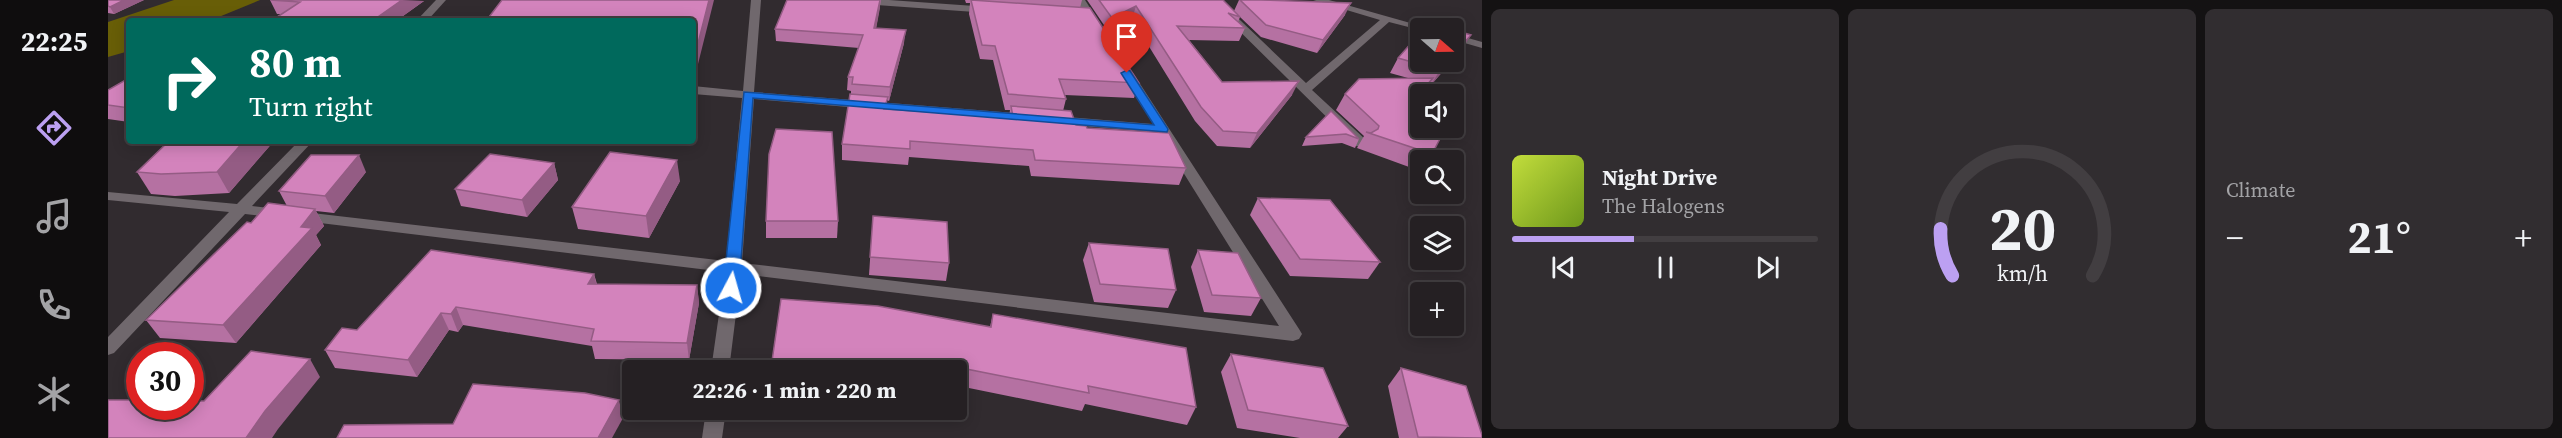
<!DOCTYPE html>
<html lang="en">
<head>
<meta charset="utf-8">
<style>
  body { margin:0; font-family:"Source Serif 4",serif; background:#312d30; color:#f1f3f6; height:100vh; display:flex; flex-direction:column; font-size:22px; white-space:nowrap }
  * { box-sizing:border-box; margin:0 }
  p { font-size:20px; color:#a3a3a6 }
  .icon { flex:none; width:33px; height:33px; fill:none; stroke:currentColor; stroke-width:2; stroke-linecap:round; stroke-linejoin:round }
  .map { position:relative; flex:1; overflow:hidden }
  .panel { display:flex; flex-direction:column; gap:9px; padding:9px; background:#141213; width:1080px }
  .panel>* { flex:none }
  .banner { position:absolute; left:18px; top:18px; width:570px; height:126px; border-radius:6px; box-shadow:0 3px 15px #0003,0 0 0 2px #423e41; background:#00695c; color:#fff; overflow:hidden }
  .needle { width:39px; rotate:110deg }
  .buttons { position:absolute; left:1302px; top:18px; display:grid; gap:12px }
  .buttons a { display:grid; place-items:center; width:54px; height:54px; border-radius:6px; background:#252023; box-shadow:0 3px 15px #0003,0 0 0 2px #423e41; font-size:30px }
  .speed { position:absolute; left:18px; top:342px; display:flex; gap:12px; font-size:30px; font-weight:700; text-align:center }
  .speed>* { display:grid; place-content:center; width:78px; height:78px; border-radius:50%; background:#252023; box-shadow:0 3px 15px #0003,0 0 0 2px #423e41; line-height:1 }
  .speed .limit { border:9px solid #d22; background:#fff; color:#111 }
  .pin { position:absolute; display:grid; place-items:center; width:51px; height:51px; color:#fff; margin:-62px -26px; border-radius:50% 50% 50% 0; rotate:-45deg; box-shadow:0 0 6px #0007 }
  .pin .icon { rotate:45deg }
  .me { position:absolute; width:66px; margin:-33px; rotate:6deg; stroke-linejoin:round; filter:drop-shadow(0 0 4px #0008) }
  .turn { display:flex; align-items:center; gap:21px; height:126px; padding:0 24px; font-size:27px }
  .turn .icon { width:78px; height:78px; stroke-width:2.5 }
  .turn b { display:block; font-size:42px; line-height:51px }
  .big { font-size:45px; font-weight:700; line-height:1.1 }
  .panel .card { flex:1; display:flex; flex-direction:column; justify-content:center; gap:9px; min-width:0; padding:0 21px; border-radius:9px; background:#312d30 }
  .panel .dial { align-items:center; gap:0 }
  .dial svg { height:156px; overflow:visible; fill:none; stroke:#423e41; stroke-width:7; stroke-linecap:round; text-anchor:middle }
  .dial text { fill:#f1f3f6; stroke:none }
  .song { display:flex; align-items:center; gap:18px }
  .cover { width:72px; height:72px; border-radius:9px; background:linear-gradient(135deg,hsl(70 70% 55%),hsl(80 70% 35%)) }
  .played { height:6px; border-radius:3px; background:linear-gradient(90deg,#bca0f2 40%,#423e41 40%) }
  .keys { display:flex; justify-content:space-around; direction:ltr }
  .heat { display:flex; justify-content:space-between; align-items:center; font-size:33px; direction:ltr }
  .panel .tiles { flex:1; display:grid; gap:9px; grid-template-columns:repeat(3,1fr) }
  .trip { position:absolute; left:514px; top:360px; width:345px; height:60px; border-radius:6px; background:#252023; box-shadow:0 3px 15px #0003,0 0 0 2px #423e41; font-weight:700; line-height:60px; text-align:center }
  main { display:flex; flex:1; min-height:0 }
  .tab-bar { display:flex; flex-direction:column; width:108px; justify-content:space-around; align-items:center; background:#0f0d0e; color:#a3a3a6 }
  .tab-bar .icon { width:42px; height:42px }
  .tab-bar .active { color:#bca0f2 }
  .tab-bar b { font-size:27px; color:#f1f3f6 }
  .map>svg:first-child { display:block }
  .forest { fill:#685e07 }
  .lines { fill:none; stroke-linecap:round; stroke-linejoin:round }
  .minor { fill:#70686d; fill-rule:evenodd }
  .wall { fill:#b571a2 }
  .shaded-wall { fill:#945c84 }
  .building { fill:#d383bc; stroke:#945c84; stroke-width:1.5 }
  .route { fill:#1a73e8; stroke:#114b97; stroke-width:1.5 }
</style>
</head>
<body>
<main>
<nav class="tab-bar">
<b>22:25</b>
<svg class="icon active" aria-label="directions" viewBox="0 0 24 24"><path d="M12 3l9 9-9 9-9-9zM9 14v-3h6M13 9l2 2-2 2"/></svg>
<svg class="icon" aria-label="music" viewBox="0 0 24 24"><path d="M9 18V5l10-2v13"/><circle cx="6" cy="18" r="3"/><circle cx="16" cy="16" r="3"/></svg>
<svg class="icon" aria-label="phone" viewBox="0 0 24 24"><path d="M5 4h4l2 5-3 2q2 4 5 5l2-3 5 2v4C11 20 4 13 5 4z"/></svg>
<svg class="icon" aria-label="climate" viewBox="0 0 24 24"><path d="M12 3v18M4 7l16 10M4 17L20 7"/></svg>
</nav>
<div class="map">
<svg width="1374" height="438" viewBox="0 0 1374 438">
  <rect width="100%" height="100%" fill="#312b2f"/>
  <path class="forest" d="M66 0H152L101 21H21V51L0 57V22Z"/>
  <g class="lines">
    <g class="minor">
      <path d="M328 0H338L319 21H308Z"/>
      <path d="M643 0H653L646 92 920 114 926 118 920 122 646 99 634 263 1171 326 1050 132 947 124 941 120 947 116 1045 124 1013 73 1019 70 1025 73 1191 329 1194 334 1191 339 1185 341 633 274 621 370H603L617 272 137 214 6 353 0 355V337L121 212 0 200V192L129 204 191 141H205L144 206 618 261 634 98 585 94V86L635 91Z"/>
      <path d="M735 0H781L881 7 886 10 881 13 740 3Z"/>
      <path d="M967 0H977L993 25 992 27H984Z"/>
      <path d="M1100 0H1111L1198 83 1272 20 1205 0H1221L1320 28H1312V30L1281 22 1204 90 1258 140 1260 143 1253 147 1248 146Z"/>
      <path d="M1346 34 1374 42V48L1346 40Z"/>
      <path d="M598 410H618L614 438H594Z"/>
    </g>
  </g>
  <g class="wall">
    <path d="M0 0H36L6 14 0 13Z"/>
    <path d="M162 0 316 1 288 21H163L173 14H169Z"/>
    <path d="M679 0H773L768 28 796 43 781 101 779 100V109L901 117 902 110H897L885 60 872 59 861 14 862 3H858L857 0H974L972 8 1031 83 1026 98 957 95 958 99 955 111 968 125 979 128 1078 168 1071 185 923 176 921 166 801 157 800 165 734 160V144L743 94V91L739 90 740 77 751 48 668 41 667 29Z"/>
    <path d="M979 0H1115L1126 11 1131 0H1153L1237 15 1209 53 1153 37 1132 17 1130 22 1137 28 1131 41 1081 40 1114 82 1184 95 1142 148 1109 146 1087 121 1024 19 1000 31Z"/>
    <path d="M1290 58 1312 62H1343L1323 85 1321 84 1304 123 1324 154 1320 160H1312V171L1249 148 1256 136 1228 110 1237 94 1300 78 1282 73Z"/>
    <path d="M21 78V122L0 119V90Z"/>
    <path d="M1223 111 1251 139 1247 148 1234 143 1194 146 1198 137Z"/>
    <path d="M166 141 121 193 67 196 43 194 29 172Z"/>
    <path d="M446 163 450 180 419 217 353 206 347 189Z"/>
    <path d="M258 172 226 213 208 211 216 226 208 235 213 245 128 343 52 338 38 320 179 206 171 191Z"/>
    <path d="M572 181 541 238 470 229 464 207Z"/>
    <path d="M1150 198 1272 262 1260 279 1182 276 1142 215Z"/>
    <path d="M765 216 841 263 838 281 761 275Z"/>
    <path d="M658 221H730L729 238H658Z"/>
    <path d="M981 243 1068 290 1060 308 986 302 975 260Z"/>
    <path d="M1090 250 1153 298 1143 316 1096 312 1083 267Z"/>
    <path d="M486 274 489 284 589 285 591 303 581 360 487 359 484 346 355 325 350 332 341 330 309 377 227 368 217 350 249 330Z"/>
    <path d="M885 314 1088 407 1079 425 977 404 974 411 856 387 852 403 849 402V370H663V368L882 327Z"/>
    <path d="M1123 354 1240 426 1230 438H1192L1129 428 1113 372Z"/>
    <path d="M1293 368 1374 438H1291L1280 386Z"/>
  </g>
  <g class="shaded-wall">
    <path d="M16 0H36L6 14 2 7Z"/>
    <path d="M294 0 316 1 288 21H264Z"/>
    <path d="M601 0H606L586 80 585 63Z"/>
    <path d="M772 0V8L766 40V28Z"/>
    <path d="M1243 3 1237 15 1209 53 1215 40Z"/>
    <path d="M1028 6 1024 19 1000 31 1004 18Z"/>
    <path d="M798 30 796 43 781 101 782 87Z"/>
    <path d="M1363 35 1354 49 1346 59V54Z"/>
    <path d="M1339 62H1343L1323 85 1332 70Z"/>
    <path d="M1191 81 1184 95 1142 148 1149 133Z"/>
    <path d="M1312 109V111L1294 139 1303 123Z"/>
    <path d="M136 141H166L121 193 109 172Z"/>
    <path d="M251 155 258 172 226 213 217 196Z"/>
    <path d="M569 160 572 181 541 238 538 216Z"/>
    <path d="M446 163 450 180 419 217 414 200Z"/>
    <path d="M207 209 216 226 208 235 213 245 128 343 115 325Z"/>
    <path d="M486 274 490 291 480 284Z"/>
    <path d="M589 285 591 303 581 360 579 343Z"/>
    <path d="M348 307 355 325 350 332 343 314Z"/>
    <path d="M333 313 341 330 309 377 300 360Z"/>
    <path d="M202 359 212 377 170 429 164 438H138L157 411Z"/>
    <path d="M511 400 515 418 504 438H490Z"/>
  </g>
  <g class="building">
    <path d="M0 0H16L2 7 0 6Z"/>
    <path d="M162 0H294L264 21H163L192 2Z"/>
    <path d="M394 0H601L585 63V21H378Z"/>
    <path d="M679 0H772L766 28 798 30 782 87 744 84 745 77H740L755 35 667 29Z"/>
    <path d="M863 0 982 8 1031 83 951 79 958 99 900 94 887 46 874 45Z"/>
    <path d="M991 0H1115L1132 17 1120 13 1137 28 1069 26 1114 82 1191 81 1149 133 1115 131 1093 107 1028 6 1004 18Z"/>
    <path d="M1132 0H1153L1243 3 1215 40 1158 25Z"/>
    <path d="M1321 24 1340 28H1317Z"/>
    <path d="M1346 30 1363 35 1346 54Z"/>
    <path d="M1312 33V62H1339L1332 70 1290 58Z"/>
    <path d="M21 78V108L0 105V90Z"/>
    <path d="M1325 78 1317 87 1326 90 1323 94H1312V109L1303 123 1312 126V128H1318L1335 133 1324 154 1258 132 1263 133 1270 129 1271 126 1237 94 1251 79Z"/>
    <path d="M742 94 780 97 776 109 905 117 903 106 963 111 968 125 978 126 979 128 1061 133 1078 168 927 160 925 150 802 141V149L734 144Z"/>
    <path d="M1223 111 1251 139 1238 134 1198 137Z"/>
    <path d="M668 129 724 132 730 221H658L661 154Z"/>
    <path d="M61 141H136L109 172 53 174 29 172Z"/>
    <path d="M502 152 569 160 538 216 464 207Z"/>
    <path d="M382 154 446 163 414 200 347 189Z"/>
    <path d="M203 155H251L217 196 171 191Z"/>
    <path d="M1150 198 1222 200 1272 262 1192 259Z"/>
    <path d="M160 203 207 209 193 227 204 228 115 325 38 320 139 222 143 223Z"/>
    <path d="M765 216 839 222 841 263 762 257Z"/>
    <path d="M981 243 1060 249 1068 290 992 284Z"/>
    <path d="M323 250 486 274 480 284 589 285 579 343 483 341 486 329 348 307 343 314 333 313 300 360 217 350 234 328 249 330Z"/>
    <path d="M1090 250 1130 253 1153 298 1104 295Z"/>
    <path d="M673 299 770 306 883 327 885 314 1078 348 1088 407 980 386 981 393 858 369 856 385 849 384V370H785L729 359 728 370H690L663 368Z"/>
    <path d="M143 351 202 359 157 411 138 438H0V400H32V406H82V401H96Z"/>
    <path d="M1123 354 1215 368 1240 426 1140 410Z"/>
    <path d="M1293 368 1358 386 1374 435V438L1310 437Z"/>
    <path d="M365 384 477 393 511 400 490 438H229L236 425 345 424Z"/>
  </g>
  <path class="route" d="M1019 70 1022 71 1060 129 1059 132 645 98 631 288 628 292H618L615 288 636 92 1046 125 1013 73Z"/>
</svg>
<div class="buttons">
<a><svg class="needle" viewBox="-14 -14 28 28"><path d="M0-13l5 13h-10z" fill="#e53935"/><path d="M0 13l5-13h-10z" fill="#a3a3a6"/></svg></a>
<a><svg class="icon" aria-label="sound" viewBox="0 0 24 24"><path d="M4 9h4l5-4v14l-5-4H4zM17 9q2 3 0 6"/></svg></a>
<a><svg class="icon" aria-label="search" viewBox="0 0 24 24"><circle cx="10" cy="10" r="6"/><path d="M15 15l6 6"/></svg></a>
<a><svg class="icon" aria-label="layers" viewBox="0 0 24 24"><path d="M12 4l9 5-9 5-9-5zM3 14l9 5 9-5"/></svg></a>
<a>+</a>
</div>
<div class="speed"><div class="limit">30</div></div>
<div class="pin" style="left:1019px;top:73px;background:#d93025"><svg class="icon" aria-label="arrive" viewBox="0 0 24 24"><path d="M6 21V4h12l-3 4 3 4H6"/></svg></div>
<svg class="me" style="left:623px;top:288px" viewBox="-20 -20 40 40"><circle r="17" fill="#1a73e8" stroke="#fff" stroke-width="3"/><path d="M0-11L8 9 0 5-8 9z" fill="#fff"/></svg>
<div class="trip">22:26 · 1 min · 220 m</div>
<div class="banner">
<div class="turn"><svg class="icon" aria-label="right" viewBox="0 0 24 24"><path d="M7 20v-9h11M14 6l5 5-5 5"/></svg><div><b>80 m</b>Turn right</div></div>
</div>
</div>
<section class="panel">
<div class="tiles">
<div class="card">
<div class="song"><i class="cover"></i><div><b>Night Drive</b><p>The Halogens</p></div></div>
<div class="played"></div>
<div class="keys"><svg class="icon" aria-label="previous" viewBox="0 0 24 24"><path d="M18 5L8 12l10 7zM5 5v14"/></svg><svg class="icon" aria-label="pause" viewBox="0 0 24 24"><path d="M8 5v14M16 5v14"/></svg><svg class="icon" aria-label="next" viewBox="0 0 24 24"><path d="M6 5l10 7-10 7zM19 5v14"/></svg></div>
</div>
<div class="card dial"><svg viewBox="0 0 100 80">
<path d="M14 69A42 42 0 1 1 86 69"/>
<path d="M14 69A42 42 0 0 1 8 45" stroke="#bca0f2"/>
<text x="50" y="56" font-size="32" font-weight="700">20</text>
<text x="50" y="72" font-size="11">km/h</text>
</svg></div>
<div class="card"><p>Climate</p>
<div class="heat"><a>−</a><b class="big">21°</b><a>+</a></div>
</div>
</div>
</section>
</main>
</body>
</html>
